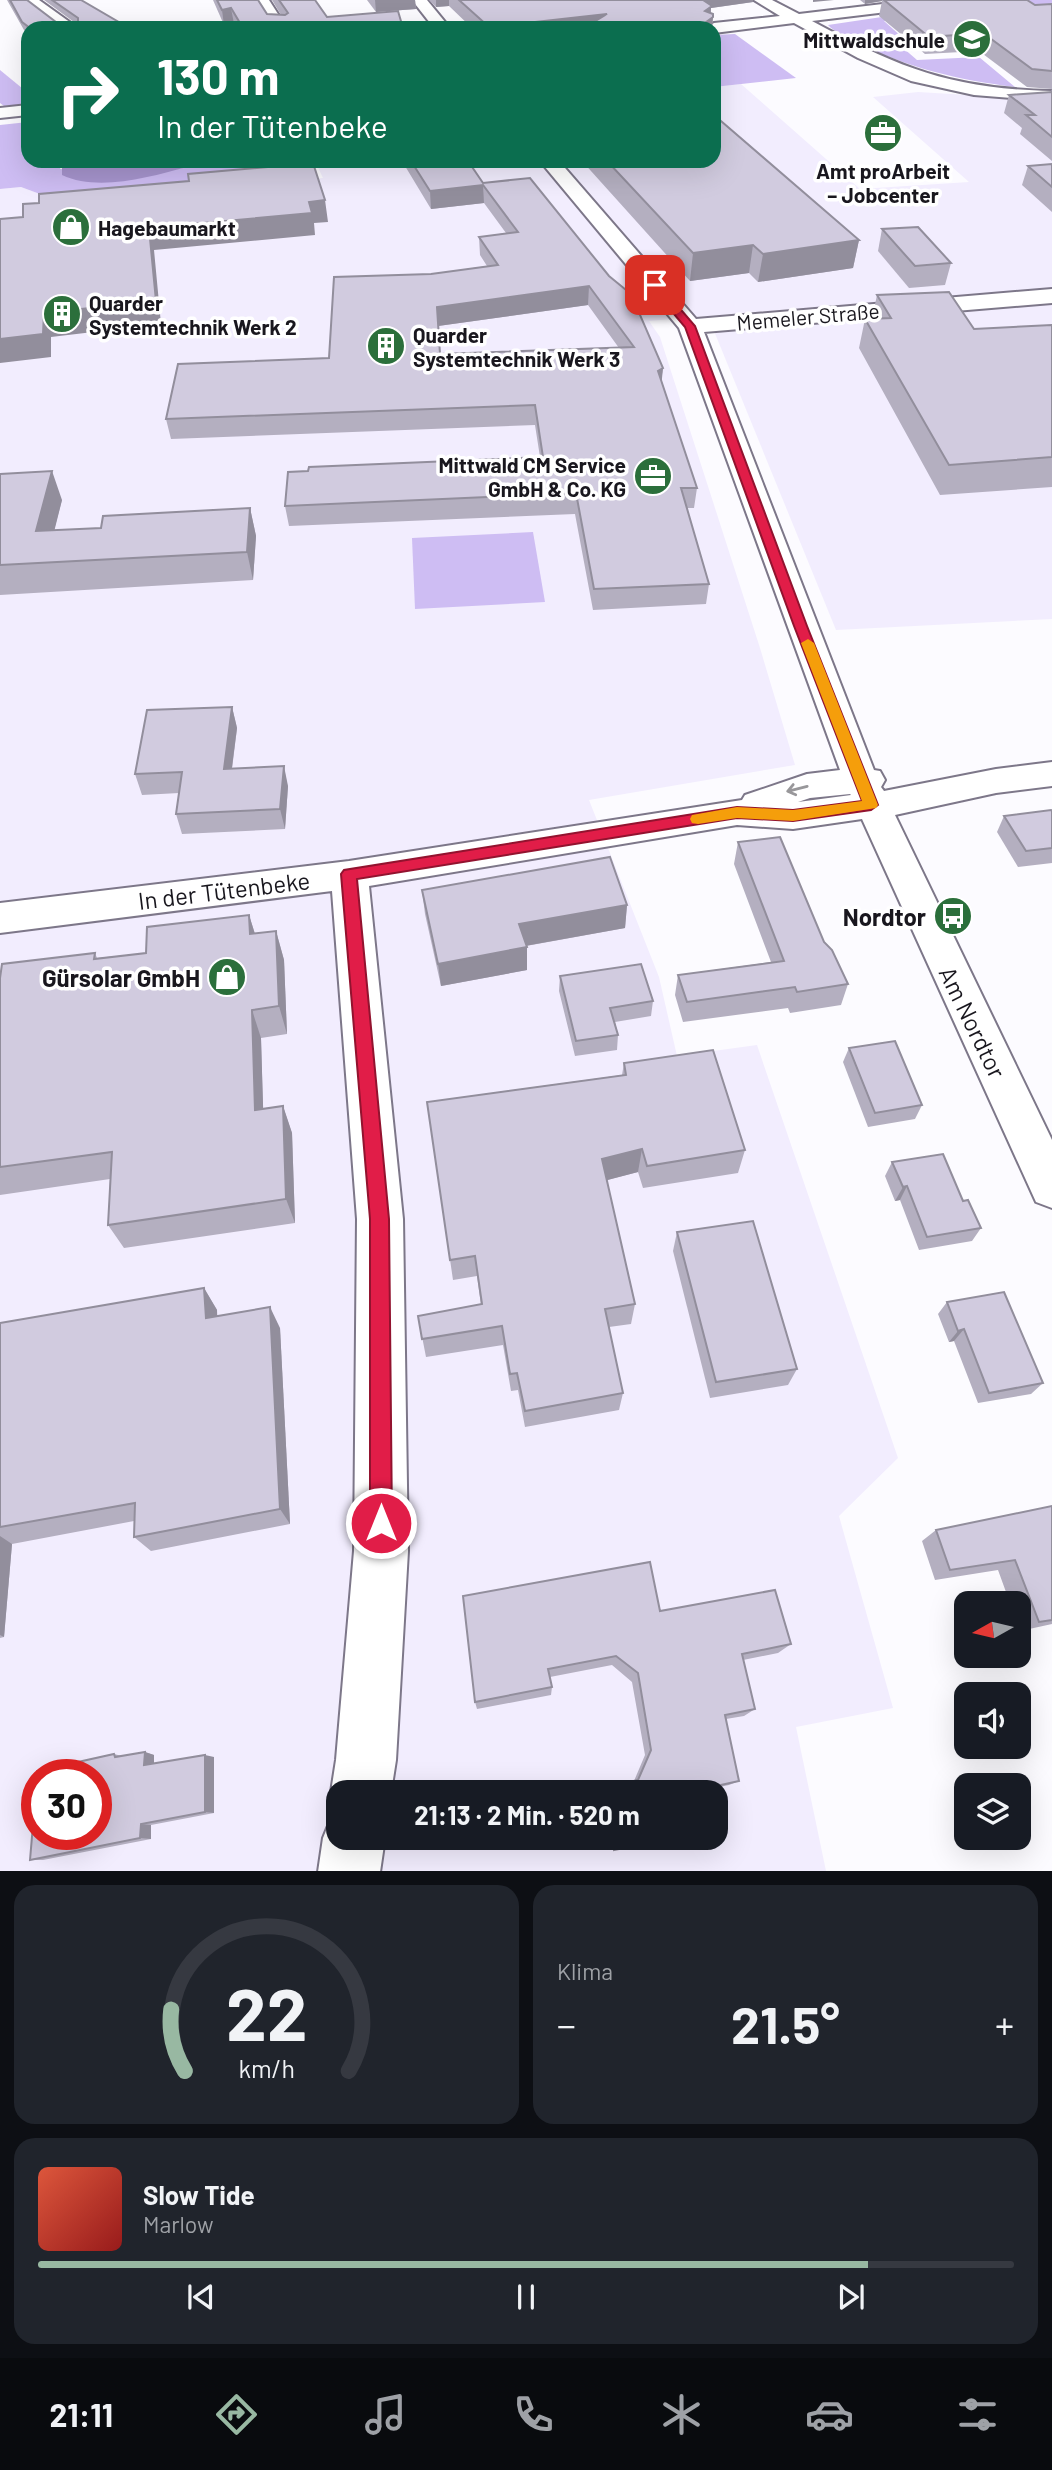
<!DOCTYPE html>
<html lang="de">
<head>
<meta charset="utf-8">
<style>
  body { margin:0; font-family:Barlow,sans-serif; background:#20242c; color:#f1f3f6; height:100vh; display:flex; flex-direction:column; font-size:26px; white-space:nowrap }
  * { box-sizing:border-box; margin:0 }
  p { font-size:23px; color:#9ea1a6 }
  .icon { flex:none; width:38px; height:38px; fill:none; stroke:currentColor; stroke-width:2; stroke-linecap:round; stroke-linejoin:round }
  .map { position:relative; height:1871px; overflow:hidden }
  .side { display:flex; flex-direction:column; gap:14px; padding:14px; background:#0d0f14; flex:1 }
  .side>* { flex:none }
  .hud { position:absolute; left:21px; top:21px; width:700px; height:147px; border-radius:21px; box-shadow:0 7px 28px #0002; background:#0b6e4f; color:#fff; overflow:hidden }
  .needle { width:46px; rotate:262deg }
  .tools { position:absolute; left:954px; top:1591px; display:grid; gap:14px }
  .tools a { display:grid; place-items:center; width:77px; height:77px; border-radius:14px; background:#171b24; box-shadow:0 7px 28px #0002; font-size:35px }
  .speed { position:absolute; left:21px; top:1759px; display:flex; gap:14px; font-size:35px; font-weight:700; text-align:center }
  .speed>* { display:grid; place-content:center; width:91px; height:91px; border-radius:50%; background:#171b24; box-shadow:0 7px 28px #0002; line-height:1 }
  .speed .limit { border:10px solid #d22; background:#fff; color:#111 }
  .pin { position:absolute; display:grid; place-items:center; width:60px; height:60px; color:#fff; margin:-30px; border-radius:14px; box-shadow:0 4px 10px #0006 }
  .me { position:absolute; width:77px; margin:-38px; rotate:0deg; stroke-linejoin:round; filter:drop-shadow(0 0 5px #0008) }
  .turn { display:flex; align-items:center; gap:24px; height:147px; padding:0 21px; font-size:32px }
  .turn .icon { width:91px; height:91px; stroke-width:2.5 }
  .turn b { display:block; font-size:49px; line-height:60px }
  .big { font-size:52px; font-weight:700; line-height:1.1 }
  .side .card { flex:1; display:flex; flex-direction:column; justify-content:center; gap:10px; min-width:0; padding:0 24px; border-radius:21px; background:#20242c }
  .side .dial { align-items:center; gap:0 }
  .dial svg { height:182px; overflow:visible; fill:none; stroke:#363941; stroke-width:7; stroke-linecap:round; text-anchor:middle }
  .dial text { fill:#f1f3f6; stroke:none }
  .song { display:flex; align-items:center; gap:21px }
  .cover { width:84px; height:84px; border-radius:10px; background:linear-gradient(135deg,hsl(10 70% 55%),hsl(0 70% 35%)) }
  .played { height:7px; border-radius:4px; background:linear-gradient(90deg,#98b8a2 85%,#363941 85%) }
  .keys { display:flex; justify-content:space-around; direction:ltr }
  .heat { display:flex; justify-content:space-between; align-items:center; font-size:38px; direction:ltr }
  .side .tiles { flex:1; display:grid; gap:14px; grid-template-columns:1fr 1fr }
  .card:last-child { grid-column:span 2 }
  .trip { position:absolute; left:326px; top:1780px; width:402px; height:70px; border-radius:21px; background:#171b24; box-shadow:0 7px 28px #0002; font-weight:700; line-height:70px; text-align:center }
  .tab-bar { display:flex; height:112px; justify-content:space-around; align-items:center; background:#090b0e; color:#9ea1a6 }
  .tab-bar .icon { width:49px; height:49px }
  .tab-bar .selected { color:#98b8a2 }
  .tab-bar b { font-size:32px; color:#f1f3f6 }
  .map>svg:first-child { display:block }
  .built { fill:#f2edfe; fill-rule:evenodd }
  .green { fill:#cebdf3 }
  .water { fill:#a694cd }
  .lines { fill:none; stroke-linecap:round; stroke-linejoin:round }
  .minor-casing { stroke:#7d7789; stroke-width:4 }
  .minor { fill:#fff; fill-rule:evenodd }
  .wall { fill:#b4afc0; fill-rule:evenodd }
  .shaded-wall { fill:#928e9c }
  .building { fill:#d1cbdf; stroke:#928e9c; stroke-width:2; fill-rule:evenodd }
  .oneway { stroke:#98979a }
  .route { fill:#e11d48; stroke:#92132f; stroke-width:2 }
  .slow { fill:#f59e0b }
  .labels { text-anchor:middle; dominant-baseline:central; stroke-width:7; stroke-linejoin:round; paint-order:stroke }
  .far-poi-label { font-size:21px; font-weight:bold; fill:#19171e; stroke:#fff; text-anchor:start }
  .far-street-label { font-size:21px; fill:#19171e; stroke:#fff }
  .street-label { font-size:24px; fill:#19171e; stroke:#fff }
  .poi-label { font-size:24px; font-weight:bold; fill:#19171e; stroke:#fff; text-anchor:end }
</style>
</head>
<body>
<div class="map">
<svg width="1052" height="1872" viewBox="0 0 1052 1872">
  <rect width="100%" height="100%" fill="#fcfbff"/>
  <g class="built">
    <path d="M741 84 860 189 969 182 873 97 918 92 1052 100V288L649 321 660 337 760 648 795 765 589 800 659 977 677 1056 757 1045 898 1458 839 1516 893 1708 796 1727 826 1871H0V189L21 187 48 197 323 178 315 161H714V87ZM37 1774H96V1834H37ZM338 1792H716V1838H338Z"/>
    <path d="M1052 304V619L836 630 714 331Z"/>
  </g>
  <g class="green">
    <path d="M996 0H1052V6L884 21 912 46 902 47 917 60 979 57 1015 87C959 80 906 68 855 41 846 36 834 32 828 25Z"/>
    <path d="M735 34 796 78 714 87V35Z"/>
    <path d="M0 70 28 93V104L4 106 0 103Z"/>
    <path d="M28 122V161H62L60 169 143 176 187 167V161C199 161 205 164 216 166 230 169 243 167 257 165L258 161H302L308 173 48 197 21 187 0 189V125Z"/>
    <path d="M533 532 545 602 415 609 412 538Z"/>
  </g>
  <path class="water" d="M62 161H187V167C150 177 98 192 62 175Z"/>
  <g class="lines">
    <defs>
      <g id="minor">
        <path d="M22 0H39L78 28H60Z"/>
        <path d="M255 0H269L287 28H271Z"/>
        <path d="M412 0H427L450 28H434Z"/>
        <path d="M754 0H772L799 14 916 0H960L953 4 812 21C899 68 952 89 1052 91V101L974 95 911 81 858 58 794 23 714 33V28H706L714 23 780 16Z"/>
        <path d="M28 105V115L0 118V108Z"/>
        <path d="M540 161H559L696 319 1052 289V303L704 332 874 770 880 771 885 780 881 787 884 791 996 769 1052 762V786L996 793 895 815 1052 1140V1208L1036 1202 862 819 793 829 737 825 369 886 403 1219 408 1551 396 1760 391 1792H338V1809L331 1792 336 1760 354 1551 357 1219 332 891 0 933V903L349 861 742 800 745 795 807 774 840 770 679 328ZM850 794 851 795 798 802 810 798Z"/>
        <path d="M338 1814V1838H385L380 1872H318L323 1838 332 1816Z"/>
      </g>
    </defs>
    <use href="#minor" class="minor-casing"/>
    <use href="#minor" class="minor"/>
  </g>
  <g class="wall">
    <path d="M7 0H27L56 22H74L44 0H81L129 28H28V33L24 30Z"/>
    <path d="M213 0H258L267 14 281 15 272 0H315L327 17 403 28H236L234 24 224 25Z"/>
    <path d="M367 0H415L416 9 376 12Z"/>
    <path d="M429 0H753V2L711 8V13L713 17 712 28H472L449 6 436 7Z"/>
    <path d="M860 0H1027L1035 5 1052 4V161L1020 134 1022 128 1004 113 1009 95 1051 92 1052 89 1027 87 979 51 925 54 879 16 882 1 865 4Z"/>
    <path d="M402 161H468L483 183 530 178 663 368 661 382 697 488 694 508H687L709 584 706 604 593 610 575 514 289 526 285 506 540 457 535 425 171 439 166 419 329 358 431 274 487 266 480 255 479 237 506 233 484 203 431 209ZM588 305 619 348 440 354 438 326Z"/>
    <path d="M582 161H714L859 240 853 268 758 282 749 273 690 281Z"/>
    <path d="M1052 164V212L1022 185 1028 166Z"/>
    <path d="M882 229 951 263 945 285 909 288 878 251Z"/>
    <path d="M877 295 974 329 1052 325V487L940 495 859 348 865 319H872Z"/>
    <path d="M0 474 62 500 54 530 101 528 250 508 256 536 253 580 0 595Z"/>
    <path d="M232 707 237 728 232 769 288 786 285 829 182 834 176 814 179 793 142 795 135 774Z"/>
    <path d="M1052 811V863L1018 867 997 832 1004 816Z"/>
    <path d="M738 842 824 942 848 984 841 1005 790 1013 788 1008 683 1022 675 995 678 975 771 962 734 864Z"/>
    <path d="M422 890 627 905 625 928 526 946 527 970 441 986 425 914Z"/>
    <path d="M249 915 255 934 276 931 284 960 287 1034 261 1038 263 1109 283 1106 292 1133 295 1223 124 1248 108 1225 110 1179 0 1195V978L95 953 97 958 146 953Z"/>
    <path d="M560 976 653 1001 651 1016 615 1022 618 1035 617 1050 575 1056 559 991Z"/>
    <path d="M849 1048 922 1105 915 1119 868 1127 843 1062Z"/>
    <path d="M624 1063 745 1150 738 1173 643 1188 638 1172 607 1180 635 1304 631 1324 609 1327 623 1393 619 1410 525 1427 518 1390 511 1391 503 1345 426 1357 418 1316 481 1305 477 1276 453 1280 427 1102 622 1075Z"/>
    <path d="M892 1162 963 1201 981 1228 972 1241 919 1250 900 1200 895 1201 885 1176Z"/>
    <path d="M677 1232 797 1369 788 1385 710 1398 673 1251Z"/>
    <path d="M204 1288 217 1310V1316L280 1328 290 1524 151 1551 134 1537V1521L12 1544 4 1637 0 1638V1323Z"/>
    <path d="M947 1302 1043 1383 1031 1394 978 1403 954 1341 949 1342 938 1314Z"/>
    <path d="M1052 1506V1624L1020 1631 1018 1625V1603H1010L998 1570 935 1580 922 1541 936 1530Z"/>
    <path d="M660 1611 791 1644 778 1653 743 1660 755 1709 744 1716 726 1719 739 1781 729 1785 695 1792H600V1791L603 1788 634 1781 645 1755 632 1682 612 1665 550 1677 552 1687 551 1695 477 1709 475 1702Z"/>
    <path d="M145 1752 154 1755V1764L214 1757V1813L151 1825V1839L43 1860H30L114 1754 122 1756Z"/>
    <path d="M608 1838H673L610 1850Z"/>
  </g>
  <g class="shaded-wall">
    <path d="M375 0H415L416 9 376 12Z"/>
    <path d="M436 0H449V6L436 7Z"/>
    <path d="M694 0H753V2L711 8 710 19 713 17 712 28H698Z"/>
    <path d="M813 0H834L813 2Z"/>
    <path d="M865 0H882V1L865 4Z"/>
    <path d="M231 8 234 24 224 25 222 10Z"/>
    <path d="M607 14V28H489V27Z"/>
    <path d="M483 185 484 203 431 209 430 191Z"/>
    <path d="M325 200 328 222 314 223 315 235 154 250 161 324 51 337V357L0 363V339L44 313 149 228 309 202Z"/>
    <path d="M859 240 853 268 758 282 763 254Z"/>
    <path d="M753 245 749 273 690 281 693 253Z"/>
    <path d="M589 286 588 305 438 326 437 307Z"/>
    <path d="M663 368 661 388 658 371Z"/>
    <path d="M52 471 62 500 47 560 36 531Z"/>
    <path d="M250 508 256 536 253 580 247 552Z"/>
    <path d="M232 707 237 728 229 790 224 769Z"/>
    <path d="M284 766 288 786 285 829 280 809Z"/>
    <path d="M627 905 625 928 519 947V924Z"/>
    <path d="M249 915 258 944 250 934Z"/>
    <path d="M276 931 284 960 287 1034 279 1006Z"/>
    <path d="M527 947V970L441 986 438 964Z"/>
    <path d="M252 1010 261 1038 264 1137 255 1110Z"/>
    <path d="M283 1106 292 1133 295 1223 286 1199Z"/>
    <path d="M642 1149 638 1172 600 1182 602 1159Z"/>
    <path d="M907 1186 900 1200 895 1201 903 1187Z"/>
    <path d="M204 1288 217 1310 218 1339 206 1318Z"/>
    <path d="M270 1307 280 1328 290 1524 280 1509Z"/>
    <path d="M964 1329 954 1341 949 1342 958 1331Z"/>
    <path d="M0 1536 12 1544 4 1637 0 1635Z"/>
    <path d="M145 1752 154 1755V1768L144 1765Z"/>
    <path d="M205 1755 214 1757V1813L205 1812Z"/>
    <path d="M141 1824 151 1825V1839L140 1838Z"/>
  </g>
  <g class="building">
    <path d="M10 0H27L56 22H78V18L52 0H81L129 28H30L22 22Z"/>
    <path d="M217 0H258L267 14 285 15 288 13 279 0H315L327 17 398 11 403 28H243L231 8 222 10Z"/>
    <path d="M459 0H703L712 6 705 11 713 14V17L698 28H584L607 14 489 27Z"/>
    <path d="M884 0H1027L1035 5 1052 4V71L1032 69 983 33 929 37Z"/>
    <path d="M1052 92V137L1026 115H1035L1009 95Z"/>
    <path d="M714 115 859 240 763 254 753 245 693 253 607 161H714Z"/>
    <path d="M411 161H468L483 183 530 178 609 276 631 294 663 368 658 371 697 488H681L709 584 594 589 576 493 285 506 288 472 308 471 309 467 543 457 535 405 166 419 178 364 329 358 334 277 431 274 498 265 479 237 518 232 483 185 430 191ZM589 286 634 347 440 354 437 307Z"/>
    <path d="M313 163 325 200 309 202 312 213 149 228 156 301 44 313 43 334 0 339V219L23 217V204L39 203V194L189 181 188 174Z"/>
    <path d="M1052 164V187L1028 166Z"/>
    <path d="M918 227 951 263 915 266 882 229Z"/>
    <path d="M949 292 974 329 1052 325V457L949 465 865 319 891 318 877 295Z"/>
    <path d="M52 471 36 531 101 528 103 516 250 508 247 552 0 565V474Z"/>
    <path d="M232 707 224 769 284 766 280 809 176 814 182 772 135 774 147 710Z"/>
    <path d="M1051 810 1052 811V848L1026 851 1004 816Z"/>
    <path d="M780 837 824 942 832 950 848 984 797 992 795 987 687 1002 678 975 784 961 738 842Z"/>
    <path d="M610 857 627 905 519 924 527 947 438 964 422 890Z"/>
    <path d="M249 915 250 934 276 931 279 1006 252 1010 255 1110 283 1106 286 1199 108 1225 112 1152 0 1167V978L2 964 95 953 94 959 146 953 147 927Z"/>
    <path d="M641 964 653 1001 610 1008 618 1035 576 1041 560 976Z"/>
    <path d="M895 1041 922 1105 875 1113 849 1048Z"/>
    <path d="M713 1050 745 1150 647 1166 642 1149 602 1159 635 1304 605 1309 623 1393 525 1411 517 1373 510 1374 502 1326 422 1339 418 1316 482 1304 475 1256 450 1260 427 1102 626 1075 624 1063Z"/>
    <path d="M943 1154 963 1201 968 1200 981 1228 927 1237 907 1186 903 1187 892 1162Z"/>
    <path d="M753 1221 797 1369 716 1382 677 1232Z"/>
    <path d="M204 1288 206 1318 270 1307 280 1509 134 1537 135 1503 0 1527V1323Z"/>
    <path d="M1004 1292 1043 1383 989 1393 964 1329 958 1331 947 1302Z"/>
    <path d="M1052 1506V1620L1039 1622 1015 1560 950 1570 936 1530Z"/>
    <path d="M650 1562 660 1611 775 1590 791 1644 742 1654 755 1709 725 1715 739 1781 689 1792H604L603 1788 638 1780 651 1750 638 1673 616 1656 548 1669 552 1687 475 1702 463 1596Z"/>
    <path d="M145 1752 144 1765 205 1755V1812L141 1824 140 1838 30 1860 37 1778V1834H96V1774H37V1771L114 1754 115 1757Z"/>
    <path d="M612 1838H673L614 1850Z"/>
  </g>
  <defs><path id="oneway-shaft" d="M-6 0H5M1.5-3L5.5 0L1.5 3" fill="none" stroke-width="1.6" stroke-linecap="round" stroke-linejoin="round" transform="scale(1.75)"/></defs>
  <use class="oneway" href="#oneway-shaft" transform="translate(797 789) rotate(166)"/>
  <path class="route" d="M651 283H658L695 326 807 626 878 805 871 810 793 821 737 818 357 879 389 1219 392 1523 388 1531 381 1534 373 1531 370 1523V1219L341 874 344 870 737 807 793 810 862 801 794 626 685 327 651 287Z"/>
  <path class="slow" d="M808 639 814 643 878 805 876 808 793 821 737 818 698 824 692 823 690 819 692 815 737 807 793 810 862 801 801 643Z"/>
  <defs>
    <symbol id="school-disc" viewBox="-11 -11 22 22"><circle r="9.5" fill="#2b6f3b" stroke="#fff"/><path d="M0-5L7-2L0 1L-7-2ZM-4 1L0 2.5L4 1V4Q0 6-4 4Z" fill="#fff"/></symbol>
    <symbol id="office-disc" viewBox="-11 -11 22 22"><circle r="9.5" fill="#2b6f3b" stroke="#fff"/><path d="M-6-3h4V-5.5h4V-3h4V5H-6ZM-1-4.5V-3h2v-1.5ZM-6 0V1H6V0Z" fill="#fff"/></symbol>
    <symbol id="shop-disc" viewBox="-11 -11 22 22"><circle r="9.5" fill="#2b6f3b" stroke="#fff"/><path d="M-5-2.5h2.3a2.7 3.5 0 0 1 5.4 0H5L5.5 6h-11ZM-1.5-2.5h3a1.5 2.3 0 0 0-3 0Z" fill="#fff"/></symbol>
    <symbol id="building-disc" viewBox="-11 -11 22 22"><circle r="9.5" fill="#2b6f3b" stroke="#fff"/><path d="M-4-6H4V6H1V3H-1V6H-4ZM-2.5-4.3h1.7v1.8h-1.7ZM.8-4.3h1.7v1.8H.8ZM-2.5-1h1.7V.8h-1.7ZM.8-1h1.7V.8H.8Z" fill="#fff"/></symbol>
    <symbol id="bus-disc" viewBox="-11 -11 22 22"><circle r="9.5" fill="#2b6f3b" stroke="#fff"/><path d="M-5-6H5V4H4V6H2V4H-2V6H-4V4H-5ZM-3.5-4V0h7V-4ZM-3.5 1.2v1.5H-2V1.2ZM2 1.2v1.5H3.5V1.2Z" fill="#fff"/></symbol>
  </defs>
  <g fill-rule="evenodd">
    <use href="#school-disc" x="950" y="17" width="44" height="44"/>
    <use href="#office-disc" x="861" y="111" width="44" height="44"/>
    <use href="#shop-disc" x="49" y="205" width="44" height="44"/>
    <use href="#building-disc" x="40" y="292" width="44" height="44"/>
    <use href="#building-disc" x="364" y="324" width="44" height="44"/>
    <use href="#office-disc" x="631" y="454" width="44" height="44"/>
    <use href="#bus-disc" x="931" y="894" width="44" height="44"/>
    <use href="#shop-disc" x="205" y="955" width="44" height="44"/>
  </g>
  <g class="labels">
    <g class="far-poi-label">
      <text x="945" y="39" text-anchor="end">Mittwaldschule</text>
      <text x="883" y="170" text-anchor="middle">Amt proArbeit<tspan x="883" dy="24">– Jobcenter</tspan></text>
      <text x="98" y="227">Hagebaumarkt</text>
      <text x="89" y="302">Quarder<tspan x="89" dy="24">Systemtechnik Werk 2</tspan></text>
      <text x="413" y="334">Quarder<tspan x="413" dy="24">Systemtechnik Werk 3</tspan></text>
      <text x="626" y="464" text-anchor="end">Mittwald CM Service<tspan x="626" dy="24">GmbH &amp; Co. KG</tspan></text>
    </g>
    <g class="far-street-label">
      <text transform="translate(808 316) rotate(-5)">Memeler Straße</text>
    </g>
    <g class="street-label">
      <text transform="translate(224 890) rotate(-7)">In der Tütenbeke</text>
      <text transform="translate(973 1022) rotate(64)">Am Nordtor</text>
    </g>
    <g class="poi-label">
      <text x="926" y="916">Nordtor</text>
      <text x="200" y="977">Gürsolar GmbH</text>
    </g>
  </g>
</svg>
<div class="tools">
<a><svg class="needle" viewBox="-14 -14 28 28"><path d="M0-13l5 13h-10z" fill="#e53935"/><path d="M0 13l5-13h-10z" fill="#9ea1a6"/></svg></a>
<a><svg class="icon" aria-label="sound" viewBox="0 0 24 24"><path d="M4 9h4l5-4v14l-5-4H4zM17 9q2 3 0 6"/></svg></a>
<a><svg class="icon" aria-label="layers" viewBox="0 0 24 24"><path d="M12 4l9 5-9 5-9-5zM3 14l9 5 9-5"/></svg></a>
</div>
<div class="speed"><div class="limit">30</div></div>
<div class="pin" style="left:655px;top:285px;background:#d93025"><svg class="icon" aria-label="arrive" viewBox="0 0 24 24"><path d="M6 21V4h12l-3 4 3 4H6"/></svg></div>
<svg class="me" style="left:381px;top:1523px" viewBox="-20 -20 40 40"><circle r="17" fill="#e11d48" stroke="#fff" stroke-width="3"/><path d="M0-11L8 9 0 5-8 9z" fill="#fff"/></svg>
<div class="trip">21:13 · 2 Min. · 520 m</div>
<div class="hud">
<div class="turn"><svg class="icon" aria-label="right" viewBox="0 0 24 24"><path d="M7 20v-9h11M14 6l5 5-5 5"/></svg><div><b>130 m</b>In der Tütenbeke</div></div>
</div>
</div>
<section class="side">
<div class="tiles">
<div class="card dial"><svg viewBox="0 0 100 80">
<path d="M14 69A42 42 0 1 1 86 69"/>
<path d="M14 69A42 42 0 0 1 8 42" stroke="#98b8a2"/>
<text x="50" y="56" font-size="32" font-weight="700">22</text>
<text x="50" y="72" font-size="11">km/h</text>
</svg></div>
<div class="card"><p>Klima</p>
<div class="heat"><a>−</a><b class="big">21.5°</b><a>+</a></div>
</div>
<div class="card">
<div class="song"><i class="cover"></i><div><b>Slow Tide</b><p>Marlow</p></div></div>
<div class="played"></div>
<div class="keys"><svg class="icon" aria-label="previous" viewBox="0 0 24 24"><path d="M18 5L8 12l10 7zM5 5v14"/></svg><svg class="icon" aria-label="pause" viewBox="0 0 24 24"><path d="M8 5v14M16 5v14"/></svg><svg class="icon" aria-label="next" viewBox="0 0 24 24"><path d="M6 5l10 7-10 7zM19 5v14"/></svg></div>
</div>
</div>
</section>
<nav class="tab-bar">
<b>21:11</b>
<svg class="icon selected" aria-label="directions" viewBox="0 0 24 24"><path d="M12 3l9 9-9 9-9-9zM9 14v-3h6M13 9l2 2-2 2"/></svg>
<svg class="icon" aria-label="music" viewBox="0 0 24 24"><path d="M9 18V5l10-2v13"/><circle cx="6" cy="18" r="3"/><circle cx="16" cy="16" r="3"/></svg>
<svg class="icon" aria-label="phone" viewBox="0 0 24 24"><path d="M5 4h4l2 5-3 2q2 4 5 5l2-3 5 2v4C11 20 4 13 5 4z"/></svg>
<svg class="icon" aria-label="climate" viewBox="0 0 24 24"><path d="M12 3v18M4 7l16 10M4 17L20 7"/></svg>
<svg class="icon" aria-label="car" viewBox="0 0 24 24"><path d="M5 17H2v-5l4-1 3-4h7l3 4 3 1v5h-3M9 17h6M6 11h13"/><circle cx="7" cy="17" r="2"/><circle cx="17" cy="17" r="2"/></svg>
<svg class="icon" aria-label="filters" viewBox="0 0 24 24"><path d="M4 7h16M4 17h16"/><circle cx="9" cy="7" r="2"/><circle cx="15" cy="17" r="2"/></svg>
</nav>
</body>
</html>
